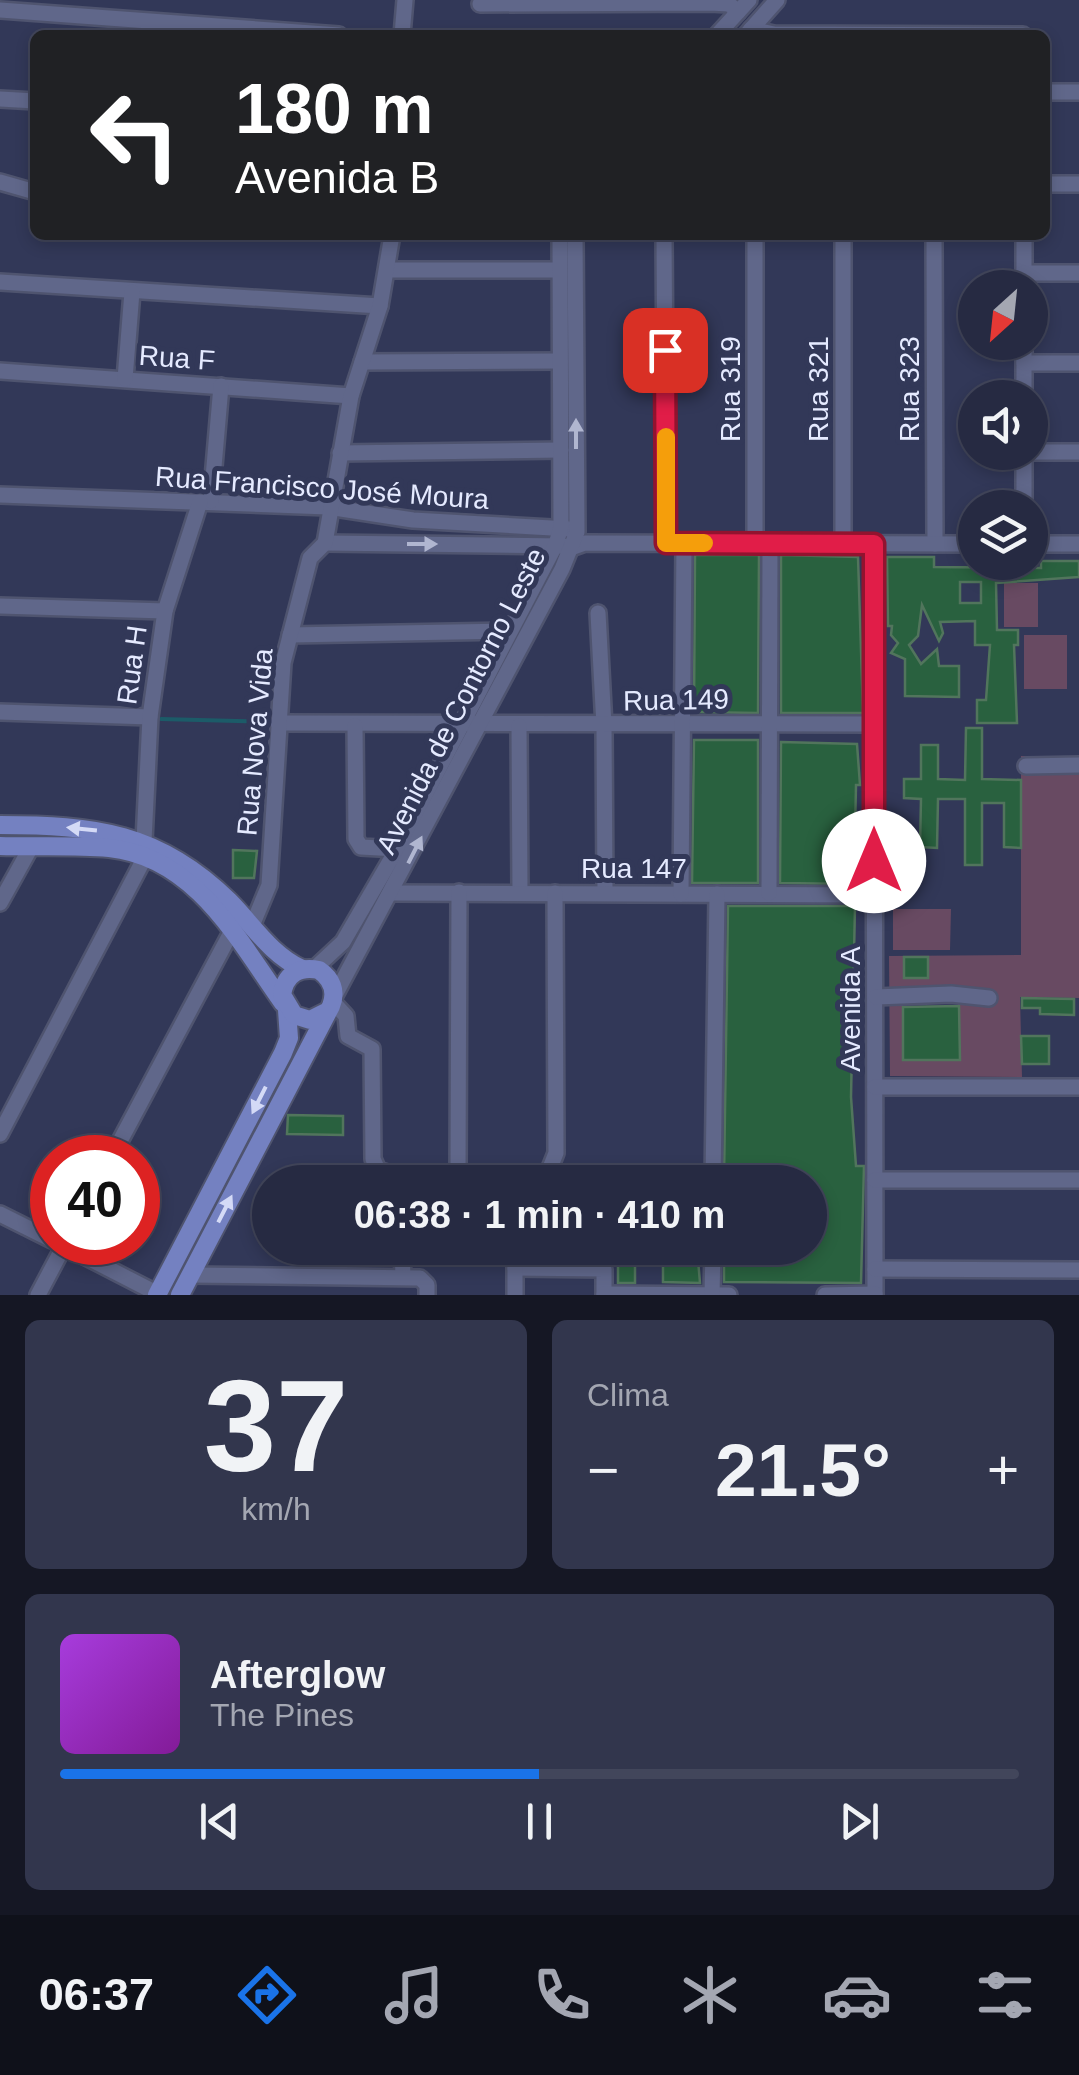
<!DOCTYPE html>
<html lang="pt">
<head>
<meta charset="utf-8">
<style>
  body { margin:0; font-family:Helvetica,sans-serif; background:#32364d; color:#f1f3f6; height:100vh; display:flex; flex-direction:column; font-size:38px; white-space:nowrap }
  * { box-sizing:border-box; margin:0 }
  p { font-size:32px; color:#a4a7b2 }
  .icon { flex:none; width:55px; height:55px; fill:none; stroke:currentColor; stroke-width:2; stroke-linecap:round; stroke-linejoin:round }
  .map { position:relative; height:1295px; overflow:hidden }
  .details { display:flex; flex-direction:column; gap:25px; padding:25px; background:#151724; flex:1 }
  .details>* { flex:none }
  .top-card { position:absolute; left:30px; top:30px; width:1020px; height:210px; border-radius:15px; box-shadow:0 5px 15px #0003,0 0 0 2px #42465b; background:#202124; color:#fff; overflow:hidden }
  .needle { width:65px; rotate:207deg }
  .fabs { position:absolute; left:958px; top:270px; display:grid; gap:20px }
  .fabs a { display:grid; place-items:center; width:90px; height:90px; border-radius:50%; background:#262a42; box-shadow:0 5px 15px #0003,0 0 0 2px #42465b; font-size:50px }
  .speed { position:absolute; left:30px; top:1135px; display:flex; gap:20px; font-size:50px; font-weight:700; text-align:center }
  .speed>* { display:grid; place-content:center; width:130px; height:130px; border-radius:50%; background:#262a42; box-shadow:0 5px 15px #0003,0 0 0 2px #42465b; line-height:1 }
  .speed .limit { border:15px solid #d22; background:#fff; color:#111 }
  .pin { position:absolute; display:grid; place-items:center; width:85px; height:85px; color:#fff; margin:-42px; border-radius:20px; box-shadow:0 5px 15px #0006 }
  .me { position:absolute; width:110px; margin:-55px; rotate:0deg; stroke-linejoin:round; filter:drop-shadow(0 0 8px #0008) }
  .turn { display:flex; align-items:center; gap:35px; height:210px; padding:0 40px; font-size:45px }
  .turn .icon { width:130px; height:130px; stroke-width:2.5 }
  .turn b { display:block; font-size:70px; line-height:85px }
  .big { font-size:75px; font-weight:600; line-height:1.1 }
  .details .widget { flex:1; display:flex; flex-direction:column; justify-content:center; gap:15px; min-width:0; padding:0 35px; border-radius:15px; background:#32364d }
  .details .dial { align-items:center; gap:0 }
  .dial b { font-size:130px; line-height:1 }
  .song { display:flex; align-items:center; gap:30px }
  .cover { width:120px; height:120px; border-radius:15px; background:linear-gradient(135deg,hsl(280 70% 55%),hsl(290 70% 35%)) }
  .played { height:10px; border-radius:5px; background:linear-gradient(90deg,#1a73e8 50%,#42465b 50%) }
  .keys { display:flex; justify-content:space-around; direction:ltr }
  .heat { display:flex; justify-content:space-between; align-items:center; font-size:55px; direction:ltr }
  .details .tiles { flex:1; display:grid; gap:25px; grid-template-columns:1fr 1fr }
  .widget:last-child { grid-column:span 2 }
  .trip { position:absolute; left:252px; top:1165px; width:575px; height:100px; border-radius:50px; background:#262a42; box-shadow:0 5px 15px #0003,0 0 0 2px #42465b; font-weight:600; line-height:100px; text-align:center }
  .tabs { display:flex; height:160px; justify-content:space-around; align-items:center; background:#0f111a; color:#a4a7b2 }
  .tabs .icon { width:70px; height:70px }
  .tabs .active { color:#1a73e8 }
  .tabs b { font-size:45px; color:#f1f3f6 }
  .map>svg:first-child { display:block }
  .green { fill:#684a62; fill-rule:evenodd }
  .lines { fill:none; stroke-linecap:round; stroke-linejoin:round }
  .stream { stroke:#1c5b68; stroke-width:4 }
  .building { fill:#29613f; stroke:#51755c; stroke-width:2.5; fill-rule:evenodd }
  .minor-casing { stroke:#4f546f; stroke-width:20 }
  .major-casing { stroke:#4f546f; stroke-width:22 }
  .minor { stroke:#60678a; stroke-width:15 }
  .major { stroke:#7481c1; stroke-width:18 }
  .oneway { fill:#b0b6d0 }
  .oneway2 { fill:#d4daf6 }
  .route-casing { stroke:#92132f; stroke-width:25 }
  .route { stroke:#e11d48; stroke-width:18 }
  .slow { stroke:#f59e0b; stroke-width:18 }
  .labels { text-anchor:middle; dominant-baseline:central; stroke-width:10; stroke-linejoin:round; paint-order:stroke }
  .street-label { font-size:28px; fill:#e5eaff; stroke:#323858 }
</style>
</head>
<body>
<div class="map">
<svg width="1079" height="1295" viewBox="0 0 1079 1295">
  <rect width="100%" height="100%" fill="#323858"/>
  <g class="green">
    <rect x="1004" y="583" width="34" height="44"/>
    <rect x="1024" y="635" width="43" height="54"/>
    <path d="M1021 756H1079V998L1020 997 1022 1077 890 1076 889 956 1021 955ZM958 1003 959 1059 903 1060V1004Z"/>
    <path d="M893 909H951L950 950H893Z"/>
  </g>
  <g class="lines">
    <path class="stream" d="M161 719 273 722"/>
  </g>
  <g class="building">
    <path d="M695 555H759L758 713 694 712Z"/>
    <path d="M781 555 858 557 863 713H781Z"/>
    <path d="M887 557H934V567L1041 568V561H1079V577L996 583 997 630H1018V645H1014L1017 723H977V700H986L990 645H975V621L940 622 943 633 939 641 922 605 918 636 909 645 921 664 937 649 939 666H959V697L905 696V659L891 653 898 643 891 635 892 626H888ZM960 582H981V603H960Z"/>
    <path d="M966 728H982V779L1021 780V848L1004 847V803H982V865H965V799H938L937 848 920 847 921 799 904 798V779H921V745H938V779L965 780Z"/>
    <path d="M694 740H758V883H692Z"/>
    <path d="M781 742 857 744 860 785H856L854 884 780 883Z"/>
    <path d="M233 850 257 851 254 878H233Z"/>
    <path d="M728 906H855L851 1097 856 1166H864L861 1283 724 1282V1248H810V1180L724 1179Z"/>
    <rect x="904" y="957" width="24" height="21"/>
    <path d="M1022 998 1074 999V1015L1040 1014V1008H1022Z"/>
    <path d="M959 1006 960 1060H903V1007Z"/>
    <path d="M1021 1036H1049V1064H1022Z"/>
    <path d="M288 1115 343 1116V1135L287 1134Z"/>
    <path d="M598 1248H635V1283H618V1257H598Z"/>
    <path d="M663 1248H697L700 1283 663 1282Z"/>
  </g>
  <g class="lines">
    <defs>
      <g id="minor">
        <path d="M480 4 710 3 729 4 738 12"/>
        <path d="M0 10 339 35"/>
        <path d="M751 29 774 34 1023 35"/>
        <path d="M402 35 405 0"/>
        <path d="M717 35 749 0"/>
        <path d="M746 35 777 0"/>
        <path d="M1045 92H1079"/>
        <path d="M0 99 35 101"/>
        <path d="M0 182 35 192"/>
        <path d="M1045 184H1079"/>
        <path d="M664 235 666 543"/>
        <path d="M755 235V543"/>
        <path d="M843 235V543"/>
        <path d="M934 235 935 544"/>
        <path d="M1024 235V288"/>
        <path d="M388 270H559"/>
        <path d="M1024 273H1079"/>
        <path d="M0 282 380 306"/>
        <path d="M1024 342V398"/>
        <path d="M362 362 560 361"/>
        <path d="M1024 363H1079"/>
        <path d="M0 371 351 396"/>
        <path d="M125 379 132 292"/>
        <path d="M1024 452V508"/>
        <path d="M1030 452H1079"/>
        <path d="M340 453 561 450"/>
        <path d="M0 495 328 507 413 520 569 529"/>
        <path d="M211 501 221 386"/>
        <path d="M325 543 563 546"/>
        <path d="M874 543 875 1295"/>
        <path d="M1030 544H1079"/>
        <path d="M571 548 585 543 975 544"/>
        <path d="M0 606 165 611"/>
        <path d="M598 613 604 726 605 892"/>
        <path d="M290 635 508 631"/>
        <path d="M0 712 150 717"/>
        <path d="M278 723 874 724"/>
        <path d="M355 726 356 839 361 847 397 849"/>
        <path d="M519 726 520 893"/>
        <path d="M1026 766 1079 765"/>
        <path d="M144 841 150 717 165 611 200 502"/>
        <path d="M393 893 874 895"/>
        <path d="M769 893 770 543"/>
        <path d="M681 894 684 543"/>
        <path d="M0 903 31 847"/>
        <path d="M252 926 269 885 283 663 310 558 325 543 351 396 380 306 392 235"/>
        <path d="M314 969 343 942 397 849 556 544 561 527 560 235"/>
        <path d="M334 997 562 569 577 532 575 235"/>
        <path d="M876 997 951 994 989 998"/>
        <path d="M333 1002 346 1016 348 1036 372 1049 373 1159 378 1170 400 1177 548 1173 556 1153 555 893"/>
        <path d="M875 1087H1079"/>
        <path d="M0 1134 145 857"/>
        <path d="M111 1158 234 927"/>
        <path d="M458 1175 459 892"/>
        <path d="M875 1180H1079"/>
        <path d="M713 1182 717 894"/>
        <path d="M0 1214 52 1240"/>
        <path d="M57 1242 158 1294"/>
        <path d="M402 1248 403 1277"/>
        <path d="M515 1268 604 1269V1295"/>
        <path d="M875 1269 1079 1270"/>
        <path d="M190 1275 420 1278 427 1285V1295"/>
        <path d="M604 1294 729 1295"/>
        <path d="M38 1295 66 1242"/>
        <path d="M515 1295V1248"/>
        <path d="M712 1295 713 1248"/>
        <path d="M825 1295 875 1294"/>
      </g>
      <g id="major">
        <path d="M0 825C94 825 159 832 229 901 253 925 270 954 302 969"/>
        <path d="M0 846C36 847 73 845 109 848 196 857 238 940 283 1003"/>
        <path d="M157 1295 283 1053 289 1038 287 1010"/>
        <path d="M180 1295 331 1006C337 991 332 979 319 970 299 966 285 974 282 995L294 1015 310 1020 328 1011"/>
      </g>
    </defs>
    <use href="#minor" class="minor-casing"/>
    <use href="#major" class="major-casing"/>
    <use href="#minor" class="minor"/>
    <use href="#major" class="major"/>
  </g>
  <defs><path id="oneway-solid" d="M-6-.8H1V-3.2L6.5 0L1 3.2V.8H-6Z" transform="scale(2.5)"/></defs>
  <g class="oneway">
    <use href="#oneway-solid" transform="translate(576 434) rotate(-90)"/>
    <use href="#oneway-solid" transform="translate(422 544)"/>
    <use href="#oneway-solid" transform="translate(415 850) rotate(-63)"/>
  </g>
  <g class="oneway2">
    <use href="#oneway-solid" transform="translate(82 829) rotate(-174)"/>
    <use href="#oneway-solid" transform="translate(259 1100) rotate(117)"/>
    <use href="#oneway-solid" transform="translate(225 1209) rotate(-63)"/>
  </g>
  <g class="lines">
    <defs>
      <path id="route" d="M665 350 666 543 874 544V861"/>
    </defs>
    <use href="#route" class="route-casing"/>
    <use href="#route" class="route"/>
    <path class="slow" d="M666 437V543H704"/>
  </g>
  <g class="labels">
    <g class="street-label">
      <text transform="translate(177 358) rotate(4)">Rua F</text>
      <text transform="translate(730 389) rotate(-90)">Rua 319</text>
      <text transform="translate(818 389) rotate(-90)">Rua 321</text>
      <text transform="translate(909 389) rotate(-90)">Rua 323</text>
      <text transform="translate(322 488) rotate(4)">Rua Francisco José Moura</text>
      <text transform="translate(132 665) rotate(-82)">Rua H</text>
      <text transform="translate(676 700) rotate(-1)">Rua 149</text>
      <text transform="translate(461 701) rotate(-63)">Avenida de Contorno Leste</text>
      <text transform="translate(255 742) rotate(-85)">Rua Nova Vida</text>
      <text x="634" y="868">Rua 147</text>
      <text transform="translate(850 1009) rotate(-90)">Avenida A</text>
    </g>
  </g>
</svg>
<div class="fabs">
<a><svg class="needle" viewBox="-14 -14 28 28"><path d="M0-13l5 13h-10z" fill="#e53935"/><path d="M0 13l5-13h-10z" fill="#a4a7b2"/></svg></a>
<a><svg class="icon" aria-label="sound" viewBox="0 0 24 24"><path d="M4 9h4l5-4v14l-5-4H4zM17 9q2 3 0 6"/></svg></a>
<a><svg class="icon" aria-label="layers" viewBox="0 0 24 24"><path d="M12 4l9 5-9 5-9-5zM3 14l9 5 9-5"/></svg></a>
</div>
<div class="speed"><div class="limit">40</div></div>
<div class="pin" style="left:665px;top:350px;background:#d93025"><svg class="icon" aria-label="arrive" viewBox="0 0 24 24"><path d="M6 21V4h12l-3 4 3 4H6"/></svg></div>
<svg class="me" style="left:874px;top:861px" viewBox="-20 -20 40 40"><circle r="19" fill="#fff"/><path d="M0-13L10 11 0 6-10 11z" fill="#e11d48"/></svg>
<div class="trip">06:38 · 1 min · 410 m</div>
<div class="top-card">
<div class="turn"><svg class="icon" aria-label="left" viewBox="0 0 24 24"><path d="M17 20v-9H6M10 6l-5 5 5 5"/></svg><div><b>180 m</b>Avenida B</div></div>
</div>
</div>
<section class="details">
<div class="tiles">
<div class="widget dial"><b>37</b><p>km/h</p></div>
<div class="widget"><p>Clima</p>
<div class="heat"><a>−</a><b class="big">21.5°</b><a>+</a></div>
</div>
<div class="widget">
<div class="song"><i class="cover"></i><div><b>Afterglow</b><p>The Pines</p></div></div>
<div class="played"></div>
<div class="keys"><svg class="icon" aria-label="previous" viewBox="0 0 24 24"><path d="M18 5L8 12l10 7zM5 5v14"/></svg><svg class="icon" aria-label="pause" viewBox="0 0 24 24"><path d="M8 5v14M16 5v14"/></svg><svg class="icon" aria-label="next" viewBox="0 0 24 24"><path d="M6 5l10 7-10 7zM19 5v14"/></svg></div>
</div>
</div>
</section>
<nav class="tabs">
<b>06:37</b>
<svg class="icon active" aria-label="directions" viewBox="0 0 24 24"><path d="M12 3l9 9-9 9-9-9zM9 14v-3h6M13 9l2 2-2 2"/></svg>
<svg class="icon" aria-label="music" viewBox="0 0 24 24"><path d="M9 18V5l10-2v13"/><circle cx="6" cy="18" r="3"/><circle cx="16" cy="16" r="3"/></svg>
<svg class="icon" aria-label="phone" viewBox="0 0 24 24"><path d="M5 4h4l2 5-3 2q2 4 5 5l2-3 5 2v4C11 20 4 13 5 4z"/></svg>
<svg class="icon" aria-label="climate" viewBox="0 0 24 24"><path d="M12 3v18M4 7l16 10M4 17L20 7"/></svg>
<svg class="icon" aria-label="car" viewBox="0 0 24 24"><path d="M5 17H2v-5l4-1 3-4h7l3 4 3 1v5h-3M9 17h6M6 11h13"/><circle cx="7" cy="17" r="2"/><circle cx="17" cy="17" r="2"/></svg>
<svg class="icon" aria-label="filters" viewBox="0 0 24 24"><path d="M4 7h16M4 17h16"/><circle cx="9" cy="7" r="2"/><circle cx="15" cy="17" r="2"/></svg>
</nav>
</body>
</html>
